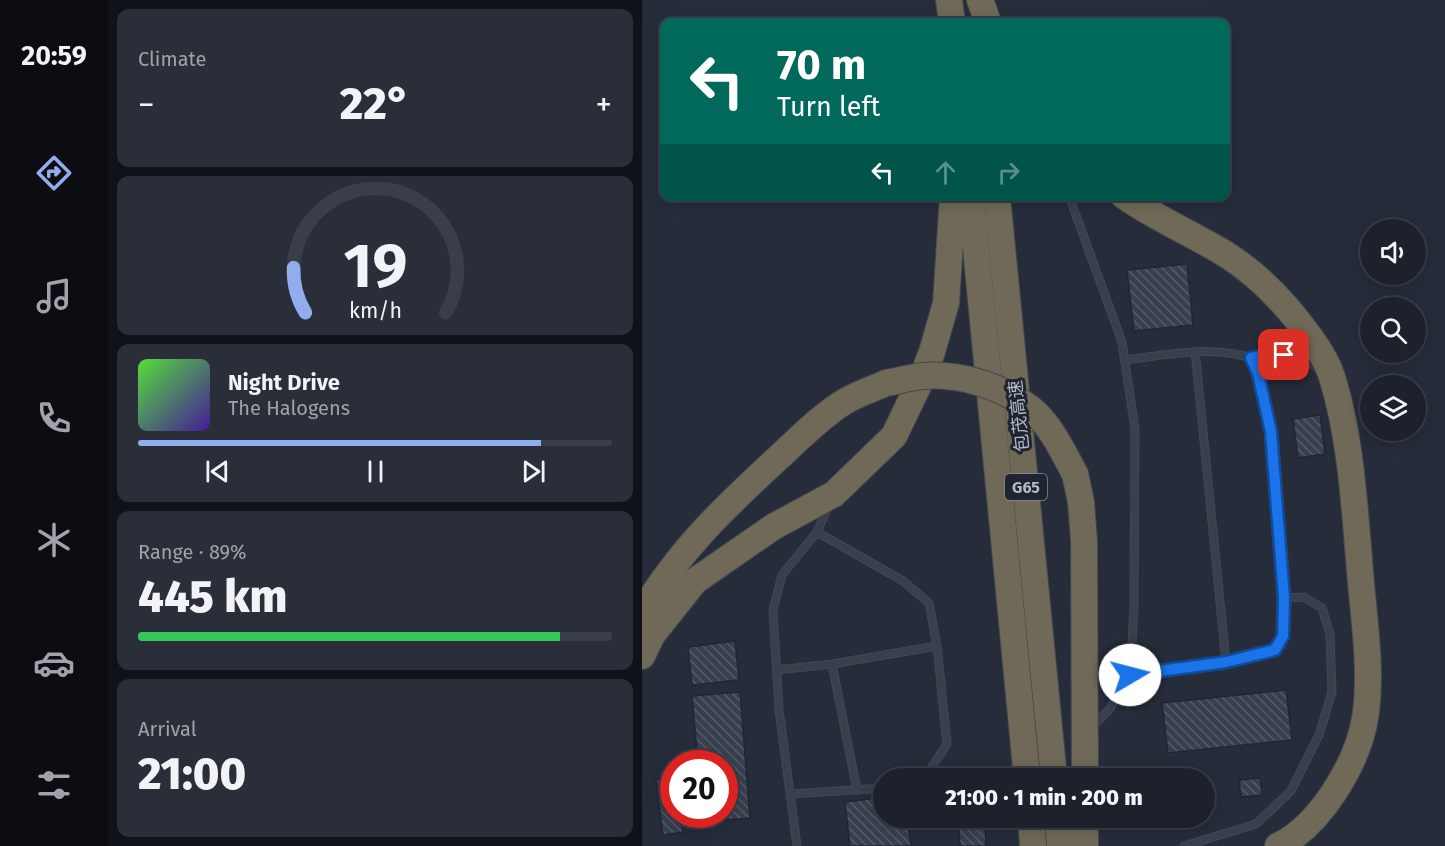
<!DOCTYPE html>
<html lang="en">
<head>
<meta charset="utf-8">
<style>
  body { margin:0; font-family:"Fira Sans","Noto Sans SC",sans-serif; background:#292e38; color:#f1f3f6; height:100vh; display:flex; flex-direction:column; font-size:22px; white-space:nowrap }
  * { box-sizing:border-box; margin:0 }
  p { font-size:20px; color:#a0a3a9 }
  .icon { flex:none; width:33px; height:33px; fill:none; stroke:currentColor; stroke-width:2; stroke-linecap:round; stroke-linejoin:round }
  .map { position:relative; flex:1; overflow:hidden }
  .side { display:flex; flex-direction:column; gap:9px; padding:9px; background:#0f1218; width:534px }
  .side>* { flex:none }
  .top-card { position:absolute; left:18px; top:18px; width:570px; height:183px; border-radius:12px; box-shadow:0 3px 15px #0003,0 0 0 2px #3a3e48; background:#00695c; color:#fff; overflow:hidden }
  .fabs { position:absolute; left:718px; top:219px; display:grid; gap:12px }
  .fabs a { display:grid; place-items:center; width:66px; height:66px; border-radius:50%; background:#1c212c; box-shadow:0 3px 15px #0003,0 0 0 2px #3a3e48; font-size:30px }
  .speed { position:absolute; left:18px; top:750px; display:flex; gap:12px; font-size:30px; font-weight:700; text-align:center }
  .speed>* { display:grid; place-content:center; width:78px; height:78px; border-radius:50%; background:#1c212c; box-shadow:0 3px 15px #0003,0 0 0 2px #3a3e48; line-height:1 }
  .speed .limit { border:9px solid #d22; background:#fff; color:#111 }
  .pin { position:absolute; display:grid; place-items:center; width:51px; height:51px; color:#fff; margin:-26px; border-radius:12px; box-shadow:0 3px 9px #0006 }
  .me { position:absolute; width:66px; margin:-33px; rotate:82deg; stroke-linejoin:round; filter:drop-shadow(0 0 4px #0008) }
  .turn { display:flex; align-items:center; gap:21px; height:126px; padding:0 18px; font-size:27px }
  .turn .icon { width:78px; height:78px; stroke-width:2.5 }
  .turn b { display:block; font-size:42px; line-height:51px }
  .lanes { display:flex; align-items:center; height:57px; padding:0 18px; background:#0003; justify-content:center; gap:30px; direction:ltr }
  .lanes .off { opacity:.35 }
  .big { font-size:45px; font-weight:800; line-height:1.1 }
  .side .widget { flex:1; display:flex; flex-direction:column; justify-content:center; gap:9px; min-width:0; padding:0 21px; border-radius:12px; background:#292e38 }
  .side .dial { align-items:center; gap:0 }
  .dial svg { height:156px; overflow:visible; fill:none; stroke:#3a3e48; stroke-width:7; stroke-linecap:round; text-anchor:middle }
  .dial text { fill:#f1f3f6; stroke:none }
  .song { display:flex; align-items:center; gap:18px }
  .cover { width:72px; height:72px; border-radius:9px; background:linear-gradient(135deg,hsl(110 70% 55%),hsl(260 70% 35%)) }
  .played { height:6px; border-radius:3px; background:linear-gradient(90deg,#92adee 85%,#3a3e48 85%) }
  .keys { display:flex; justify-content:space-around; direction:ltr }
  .heat { display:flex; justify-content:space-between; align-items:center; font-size:33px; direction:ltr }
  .charge { height:9px; border-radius:4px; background:linear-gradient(90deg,#34c759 89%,#3a3e48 0) }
  .trip { position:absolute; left:231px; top:768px; width:342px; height:60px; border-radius:30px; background:#1c212c; box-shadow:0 3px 15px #0003,0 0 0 2px #3a3e48; font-weight:800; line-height:60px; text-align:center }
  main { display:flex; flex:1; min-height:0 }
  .tabs { display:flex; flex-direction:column; width:108px; justify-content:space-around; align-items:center; background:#0b0d12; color:#a0a3a9 }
  .tabs .icon { width:42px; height:42px }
  .tabs .on { color:#92adee }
  .tabs b { font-size:27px; color:#f1f3f6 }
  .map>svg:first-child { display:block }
  .building { fill:url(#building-back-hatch); stroke:#202632; stroke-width:1.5 }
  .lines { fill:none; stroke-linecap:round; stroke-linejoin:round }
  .lane-casing { stroke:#424854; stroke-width:9 }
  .highway-casing { stroke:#414753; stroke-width:28 }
  .lane { stroke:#393f4b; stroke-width:7 }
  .highway { stroke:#706957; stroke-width:26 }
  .highway-bridge-casing { stroke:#414753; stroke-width:28; stroke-linecap:butt }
  .highway-bridge { stroke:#706957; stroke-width:26 }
  .route-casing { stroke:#114b97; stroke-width:15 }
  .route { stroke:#1a73e8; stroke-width:10 }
  .labels { text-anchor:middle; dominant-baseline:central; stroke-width:6; stroke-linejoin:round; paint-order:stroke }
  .shield { fill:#1e2430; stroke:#888d99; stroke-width:1.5 }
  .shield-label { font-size:16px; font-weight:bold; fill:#b5bac6 }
  .street-label { font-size:18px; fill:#b5bac6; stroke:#1e2430 }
</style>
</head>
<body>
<main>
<nav class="tabs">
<b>20:59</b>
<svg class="icon on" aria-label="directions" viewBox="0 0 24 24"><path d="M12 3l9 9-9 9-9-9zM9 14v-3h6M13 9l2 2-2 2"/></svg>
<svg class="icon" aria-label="music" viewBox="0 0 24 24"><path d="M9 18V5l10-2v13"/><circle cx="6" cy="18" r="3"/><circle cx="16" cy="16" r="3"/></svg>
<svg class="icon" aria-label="phone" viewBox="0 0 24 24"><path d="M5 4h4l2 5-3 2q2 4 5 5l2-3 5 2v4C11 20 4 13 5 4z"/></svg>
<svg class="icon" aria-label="climate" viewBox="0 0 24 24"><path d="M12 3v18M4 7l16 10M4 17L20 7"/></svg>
<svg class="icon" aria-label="car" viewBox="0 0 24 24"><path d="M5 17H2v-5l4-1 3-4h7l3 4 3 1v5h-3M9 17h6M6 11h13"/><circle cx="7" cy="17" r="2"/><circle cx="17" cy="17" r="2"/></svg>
<svg class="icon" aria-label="filters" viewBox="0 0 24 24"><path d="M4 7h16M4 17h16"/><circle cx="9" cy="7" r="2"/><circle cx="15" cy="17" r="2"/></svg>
</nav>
<section class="side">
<div class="widget"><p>Climate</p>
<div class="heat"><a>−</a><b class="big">22°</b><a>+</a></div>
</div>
<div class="widget dial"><svg viewBox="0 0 100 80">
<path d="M14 69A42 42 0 1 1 86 69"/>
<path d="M14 69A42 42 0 0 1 8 46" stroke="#92adee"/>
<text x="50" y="56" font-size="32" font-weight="700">19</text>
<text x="50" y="72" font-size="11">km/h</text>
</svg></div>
<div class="widget">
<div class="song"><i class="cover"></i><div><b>Night Drive</b><p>The Halogens</p></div></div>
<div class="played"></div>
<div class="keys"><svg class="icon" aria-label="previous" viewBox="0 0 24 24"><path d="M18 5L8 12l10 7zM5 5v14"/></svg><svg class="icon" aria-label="pause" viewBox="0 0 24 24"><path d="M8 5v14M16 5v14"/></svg><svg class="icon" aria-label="next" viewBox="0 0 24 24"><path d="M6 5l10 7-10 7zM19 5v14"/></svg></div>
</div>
<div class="widget"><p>Range · 89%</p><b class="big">445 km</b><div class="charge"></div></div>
<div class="widget"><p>Arrival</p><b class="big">21:00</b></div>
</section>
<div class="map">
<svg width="803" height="846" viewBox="0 0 803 846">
  <defs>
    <pattern id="building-back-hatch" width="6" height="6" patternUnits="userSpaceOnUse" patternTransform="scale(1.5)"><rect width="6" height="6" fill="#384050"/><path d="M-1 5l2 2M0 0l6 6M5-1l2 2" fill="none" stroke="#535a68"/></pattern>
  </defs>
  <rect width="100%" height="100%" fill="#262c3a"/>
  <g class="building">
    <path d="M545 264 551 325 492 331 485 270Z"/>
    <path d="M678 415 683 454 656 458 651 419Z"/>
    <path d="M93 641 97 680 50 685 46 647Z"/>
    <path d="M644 690 650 740 526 753 520 703Z"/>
    <path d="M98 692 108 818 60 822V814H82V764H56L50 696Z"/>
    <path d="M522 766 524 778H476V771Z"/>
    <path d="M32 778V814H38L41 832 21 835 14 780Z"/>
    <path d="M618 778 620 795 599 797 597 780Z"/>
    <path d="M242 797V818H265L269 846H208L203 802Z"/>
    <path d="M316 818H343L344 846H318Z"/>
  </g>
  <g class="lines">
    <defs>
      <g id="lane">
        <path d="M427 196 480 342 493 429 492 608 488 675 467 710 450 727"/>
        <path d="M553 351 584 662"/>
        <path d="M609 358C638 351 651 354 677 368"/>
        <path d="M482 360C525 355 567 345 609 358L616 373 629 432 642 598 641 636 633 649 584 662 488 675"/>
        <path d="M175 532 261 581 287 603 295 646 305 744 288 770 277 778"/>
        <path d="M190 664 215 790"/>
        <path d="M135 670 190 664 295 646"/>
        <path d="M149 794 242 788"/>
        <path d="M155 846 137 710 131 610 140 575 175 532 187 505"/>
        <path d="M542 846 614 824 649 791 677 735 690 692 688 634 680 608 662 597 642 598"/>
      </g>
      <g id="highway">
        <path d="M307 0 310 22"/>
        <path d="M338 0 346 22"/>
        <path d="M329 196 385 778"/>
        <path d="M355 196 412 778"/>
        <path d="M482 196C515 219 551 234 585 255 618 276 645 305 668 337 676 348 686 364 690 377 710 441 713 516 719 583 723 628 730 674 723 719 715 764 678 826 636 846"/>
        <path d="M433 474 439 502 442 541 443 778"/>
        <path d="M0 613C37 550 83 507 136 458 157 439 178 417 202 402 215 394 231 389 244 383"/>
        <path d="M0 656 10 635 53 581 131 527 192 494 252 436 280 378 290 352 304 303 311 196"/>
        <path d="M389 818 391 846"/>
        <path d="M416 818 418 846"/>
        <path d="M443 818V846"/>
      </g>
    </defs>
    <use href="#lane" class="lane-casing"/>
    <use href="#highway" class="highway-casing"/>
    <use href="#lane" class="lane"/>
    <use href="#highway" class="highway"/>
    <defs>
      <path id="highway-bridge" d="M244 383C256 381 269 377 281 376 318 373 360 386 389 409 409 425 421 452 433 474"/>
    </defs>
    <use href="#highway-bridge" class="highway-bridge-casing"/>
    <use href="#highway-bridge" class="highway-bridge"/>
  </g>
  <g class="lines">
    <defs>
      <path id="route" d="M488 675 584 662 633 650 641 636 642 598 629 432 616 373 609 358 628 354 642 355"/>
    </defs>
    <use href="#route" class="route-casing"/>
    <use href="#route" class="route"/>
  </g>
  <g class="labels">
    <rect class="shield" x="363" y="474" width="42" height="26" rx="4.5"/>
    <g class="shield-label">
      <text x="384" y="487">G65</text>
    </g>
    <g class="street-label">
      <text transform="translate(377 416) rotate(-96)">包茂高速</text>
    </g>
  </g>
</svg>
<div class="fabs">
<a><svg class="icon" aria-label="sound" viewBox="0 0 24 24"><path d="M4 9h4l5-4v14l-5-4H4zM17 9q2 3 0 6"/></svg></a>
<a><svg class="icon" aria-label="search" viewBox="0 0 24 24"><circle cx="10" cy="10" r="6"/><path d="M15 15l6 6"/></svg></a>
<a><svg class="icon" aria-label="layers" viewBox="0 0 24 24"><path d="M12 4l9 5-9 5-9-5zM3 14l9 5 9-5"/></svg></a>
</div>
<div class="speed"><div class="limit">20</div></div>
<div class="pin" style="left:642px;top:355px;background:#d93025"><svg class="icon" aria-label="arrive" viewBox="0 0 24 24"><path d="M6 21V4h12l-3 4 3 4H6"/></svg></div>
<svg class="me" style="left:488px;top:675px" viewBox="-20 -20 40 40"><circle r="19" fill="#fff"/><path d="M0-13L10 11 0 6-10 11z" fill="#1a73e8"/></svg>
<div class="trip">21:00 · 1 min · 200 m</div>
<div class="top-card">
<div class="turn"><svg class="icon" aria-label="left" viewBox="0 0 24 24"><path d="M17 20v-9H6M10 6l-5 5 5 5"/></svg><div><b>70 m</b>Turn left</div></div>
<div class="lanes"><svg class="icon" aria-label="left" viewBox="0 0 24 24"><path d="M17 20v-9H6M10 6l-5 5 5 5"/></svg><svg class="icon off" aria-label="ahead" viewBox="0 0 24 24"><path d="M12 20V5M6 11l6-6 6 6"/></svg><svg class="icon off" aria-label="right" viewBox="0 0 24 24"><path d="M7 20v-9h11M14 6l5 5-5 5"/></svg></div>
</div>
</div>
</main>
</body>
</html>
